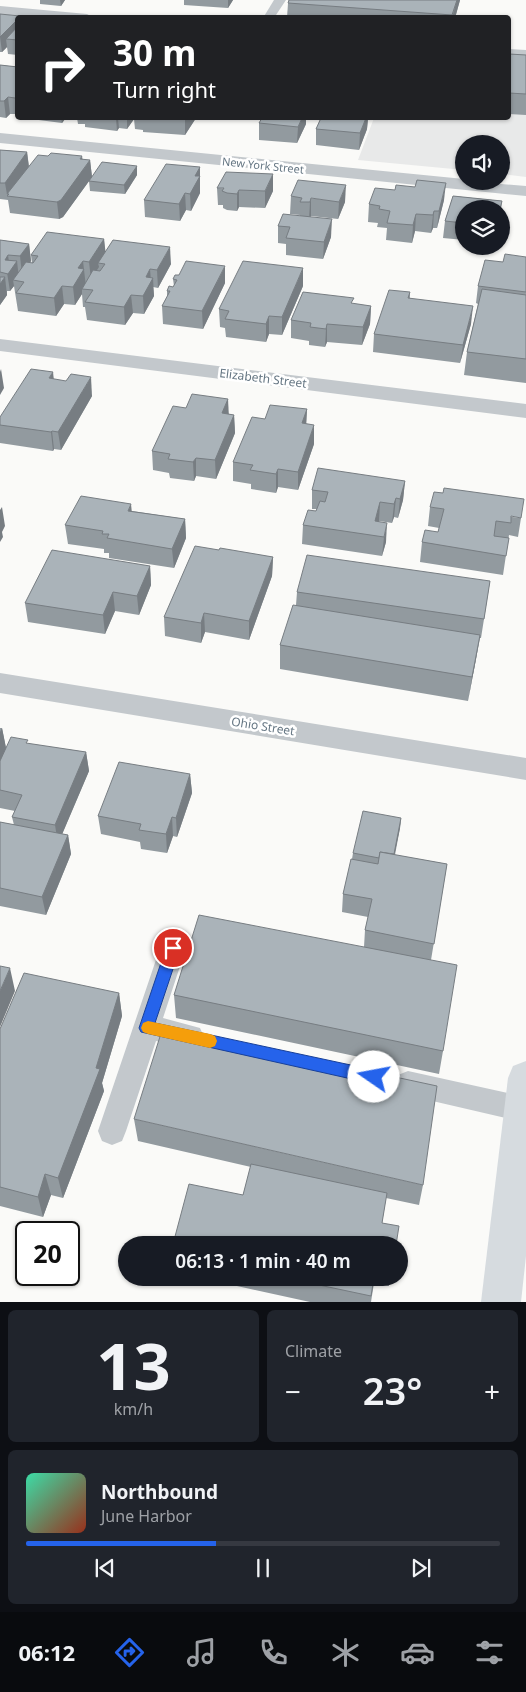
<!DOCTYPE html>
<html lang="en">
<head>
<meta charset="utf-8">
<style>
  body { margin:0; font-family:"Noto Sans",sans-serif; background:#20242c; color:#f1f3f6; height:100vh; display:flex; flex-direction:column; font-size:19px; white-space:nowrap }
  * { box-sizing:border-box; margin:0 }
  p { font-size:16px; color:#9ea1a6 }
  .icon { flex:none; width:28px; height:28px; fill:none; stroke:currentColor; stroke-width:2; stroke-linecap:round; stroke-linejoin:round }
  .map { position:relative; height:1302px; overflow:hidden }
  .drawer { display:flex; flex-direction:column; gap:8px; padding:8px; background:#0d0f14; flex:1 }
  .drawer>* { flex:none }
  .hud { position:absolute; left:15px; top:15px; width:496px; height:105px; border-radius:5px; box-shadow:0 1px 4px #0004; background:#202124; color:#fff; overflow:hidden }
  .fabs { position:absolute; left:455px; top:135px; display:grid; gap:10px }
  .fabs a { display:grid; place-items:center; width:55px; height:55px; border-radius:50%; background:#171b24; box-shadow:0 1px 4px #0004; font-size:25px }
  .speed { position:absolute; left:15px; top:1221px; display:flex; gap:10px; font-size:25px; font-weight:700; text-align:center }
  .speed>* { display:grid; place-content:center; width:65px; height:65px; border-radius:50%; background:#171b24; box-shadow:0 1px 4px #0004; line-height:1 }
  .speed .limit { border:2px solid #111; border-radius:8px; background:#fff; color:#111 }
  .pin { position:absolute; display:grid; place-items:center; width:42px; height:42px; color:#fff; margin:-21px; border:2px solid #fff; border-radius:50%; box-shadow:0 1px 5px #0007 }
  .me { position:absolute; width:55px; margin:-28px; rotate:282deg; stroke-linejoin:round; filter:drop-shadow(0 0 4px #0008) }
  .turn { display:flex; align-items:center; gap:18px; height:105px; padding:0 15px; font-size:22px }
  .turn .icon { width:65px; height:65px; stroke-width:2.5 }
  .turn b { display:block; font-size:35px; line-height:42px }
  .big { font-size:38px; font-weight:600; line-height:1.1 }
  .drawer .tile { flex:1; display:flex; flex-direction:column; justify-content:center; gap:8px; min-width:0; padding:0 18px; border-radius:8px; background:#20242c }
  .drawer .dial { align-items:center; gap:0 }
  .dial b { font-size:65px; line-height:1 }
  .song { display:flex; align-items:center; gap:15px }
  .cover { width:60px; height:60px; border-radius:8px; background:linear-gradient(135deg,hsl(160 70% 55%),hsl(10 70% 35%)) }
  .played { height:5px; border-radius:2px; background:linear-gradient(90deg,#2563eb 40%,#363941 40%) }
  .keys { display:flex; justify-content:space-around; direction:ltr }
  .heat { display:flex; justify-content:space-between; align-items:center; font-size:28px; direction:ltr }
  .drawer .tiles { flex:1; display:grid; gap:8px; grid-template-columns:1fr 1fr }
  .tile:last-child { grid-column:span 2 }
  .trip { position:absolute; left:118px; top:1236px; width:290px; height:50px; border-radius:25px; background:#171b24; box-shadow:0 1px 4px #0004; font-weight:600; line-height:50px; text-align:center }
  .menu { display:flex; height:80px; justify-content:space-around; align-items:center; background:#090b0e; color:#9ea1a6 }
  .menu .icon { width:35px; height:35px }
  .menu .active { color:#2563eb }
  .menu b { font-size:22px; color:#f1f3f6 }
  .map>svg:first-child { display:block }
  .built { fill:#e8e9e9 }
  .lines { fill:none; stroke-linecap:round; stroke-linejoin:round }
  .lane { fill:#c3c8cc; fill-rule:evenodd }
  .street { fill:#c3c8cc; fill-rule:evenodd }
  .secondary { fill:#d6dbdf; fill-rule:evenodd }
  .wall { fill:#929a9f }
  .shaded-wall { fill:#777d82 }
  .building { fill:#aab3b9; stroke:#777d82 }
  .route { fill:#2563eb; stroke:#184099 }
  .slow { fill:#f59e0b }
  .labels { text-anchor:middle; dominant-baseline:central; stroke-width:5; stroke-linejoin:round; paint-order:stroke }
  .far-street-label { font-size:11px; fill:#657683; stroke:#fff }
  .street-label { font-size:12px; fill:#657683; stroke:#fff }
</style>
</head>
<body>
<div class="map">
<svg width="526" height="1302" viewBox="0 0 526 1302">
  <rect width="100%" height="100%" fill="#fafaf8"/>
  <path class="built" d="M509 65 526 66V177L501 174V144H464V170L358 160 374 118H509Z"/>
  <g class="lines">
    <g class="lane">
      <path d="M274 0H286L274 18H263Z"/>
      <path d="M173 937 182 940 186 948 163 1018 200 1028 204 1037 200 1046 190 1049 156 1041 126 1131 122 1141 112 1145 102 1141 98 1131 160 948 164 940Z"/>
      <path d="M408 1071 526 1097V1121L523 1122 398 1093 394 1084 398 1075Z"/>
    </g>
    <g class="street">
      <path d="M0 6 87 14 94 18H34L0 14Z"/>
      <path d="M509 49 526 50V60L509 59Z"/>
      <path d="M0 133 464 179V181L526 186V196L0 143Z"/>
      <path d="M0 339 526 404V418L0 351Z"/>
      <path d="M0 673 526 758V780L0 693Z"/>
    </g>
    <path class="secondary" d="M526 1061V1256L521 1302H481L508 1078 513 1066Z"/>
  </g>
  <g class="wall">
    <path d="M40 0H65L61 6 40 4Z"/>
    <path d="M184 0H233L228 8 184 5Z"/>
    <path d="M289 0H460L455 18H287L288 3Z"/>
    <path d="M0 14 18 18V55L8 54 7 47 2 52H0Z"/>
    <path d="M509 54 526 55V115L509 114Z"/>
    <path d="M0 65 18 67V114H10L6 118 0 117Z"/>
    <path d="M30 118H75L73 120 65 119 62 123 31 119Z"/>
    <path d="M77 118H196L185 135 143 132V130L135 129 134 119 127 129 119 128 117 131 85 127V124H78Z"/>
    <path d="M321 118H368L367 129 359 150 316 145V129Z"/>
    <path d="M259 123 306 124 297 143 259 140Z"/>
    <path d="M0 150 27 152 29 166 83 160H90L92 177 137 166V175L125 194 90 191 89 181 63 217 59 219 10 213 8 200 0 199Z"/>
    <path d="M200 167V193L191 211 186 210 180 221 145 217 144 200Z"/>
    <path d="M217 188 273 191 265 208 239 207 237 211 227 210 223 208V205H218Z"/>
    <path d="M291 196 345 202 338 219 311 216 310 217 331 237 323 259 286 255V244L278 243V226L300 216V215L290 214Z"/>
    <path d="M453 196 502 201 501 209H464V240L443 238 445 221Z"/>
    <path d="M444 200 437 228H433L431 233 415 231 412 243 386 240 387 228 377 227 378 223 368 222 369 204Z"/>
    <path d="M104 239 105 252 171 264 158 288 153 287 154 296 144 314 133 313 125 325 87 320 85 307H83L82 294 75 305 64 304 56 316 18 311 14 286 10 291H7V295L0 305V240L29 244 31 261 30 263H32L31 255Z"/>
    <path d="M526 257V383L464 375 467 352 478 304 476 303 478 286 503 262Z"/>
    <path d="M173 279 225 283 203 329 163 324 162 306 167 297V291L174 286Z"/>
    <path d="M303 286 282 335 269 334 266 342 226 337 225 328 220 327 219 309Z"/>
    <path d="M410 292V298L471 324 460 363 373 352 374 334Z"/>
    <path d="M353 304 371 306 370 324 362 345 327 342 325 347 309 345V341L291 338V320Z"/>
    <path d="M54 379 92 396 61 450 54 449 53 451 0 443V417Z"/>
    <path d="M228 399V414L234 415 235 433 216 479 196 476 194 481 170 478 169 473 153 470 152 451 186 408Z"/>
    <path d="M307 409 306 424 314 444 298 490 278 487 276 493 251 489V484L233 481V462L265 419Z"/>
    <path d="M405 481 403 500 398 518 394 517 392 523 379 521 386 542 382 556 302 544 303 525 316 511 317 509H312V490Z"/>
    <path d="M430 507 521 518 518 537 509 535 503 575 420 562 422 542 438 532 439 528 428 526Z"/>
    <path d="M132 511 185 519 186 538 174 568 109 558V553H104V549L68 544 65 525Z"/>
    <path d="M219 550 273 557 272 576 249 640 205 632 201 643 165 636 164 617Z"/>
    <path d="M150 566 151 585 139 615 115 611 105 634 28 622 25 603Z"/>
    <path d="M490 581 481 638H480L468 701 280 669V645L296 605 297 592Z"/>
    <path d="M0 728H2L6 748 29 744 86 752 89 771 62 834 68 835 71 854 46 915 0 906V822L14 825 12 817 15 811 0 808Z"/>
    <path d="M190 774 192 793 177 837 173 836 167 853 141 849 140 842 101 834 98 816Z"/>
    <path d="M401 818 400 828 395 855 447 864 431 960 443 1051 439 1074 176 1018 174 995 364 947 365 930 368 917 342 912 343 894 352 859 353 853Z"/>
    <path d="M119 993 122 1016 102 1083 104 1091 63 1198 51 1195 43 1217 0 1206V1029Z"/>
    <path d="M134 1119 423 1185 419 1205 386 1198 382 1223 243 1195 251 1167 138 1141Z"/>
    <path d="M228 1278H390L389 1286 374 1283 371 1302H310L228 1284Z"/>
  </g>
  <g class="shaded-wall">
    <path d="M60 0H65L61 6Z"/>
    <path d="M228 0H233L228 8Z"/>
    <path d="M457 0H460L455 18H452Z"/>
    <path d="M18 19V36L6 39 7 47 2 52 0 37Z"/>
    <path d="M18 96 17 114 15 98Z"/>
    <path d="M8 97 10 114 6 118 4 101Z"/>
    <path d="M61 118H65V119L62 123Z"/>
    <path d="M116 118H118L119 128 117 131Z"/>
    <path d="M127 118H134V119L127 129Z"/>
    <path d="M185 118H196L185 135Z"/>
    <path d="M302 118H306V124L297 143 298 127Z"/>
    <path d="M366 118H368L367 129 359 150 360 133Z"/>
    <path d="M27 152 29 169 9 194H7L8 200 5 183Z"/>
    <path d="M82 156 84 169 90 160 92 177 63 217 59 219 57 202Z"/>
    <path d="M137 166V175L125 194 124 185Z"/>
    <path d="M200 167V193L191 211 190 194 195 176Z"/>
    <path d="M273 174V191L265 208V191Z"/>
    <path d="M446 183 444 200 437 228 439 211Z"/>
    <path d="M346 185 345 202 338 219 339 202Z"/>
    <path d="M239 190V207L237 211V194Z"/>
    <path d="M185 193 186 210 180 221 179 204Z"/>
    <path d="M311 198V216L309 220 310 202Z"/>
    <path d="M434 211 433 228 431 233 433 215Z"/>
    <path d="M416 214 415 231 412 243 413 225Z"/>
    <path d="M332 219 331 237 323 259 324 242Z"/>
    <path d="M104 239 106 256 98 263 99 267 91 279 89 262Z"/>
    <path d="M29 244 31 261 22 274 20 256Z"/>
    <path d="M170 247 171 264 158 288 157 270Z"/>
    <path d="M8 255 10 270 17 261 19 279 13 280 14 286 10 291 5 260Z"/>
    <path d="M83 261 86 287 82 289V294L75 305 73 287 78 268Z"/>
    <path d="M225 266V283L203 329 202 311Z"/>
    <path d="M303 268V286L282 335V317Z"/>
    <path d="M150 269 151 281 153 278 154 296 144 314 143 296 146 277Z"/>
    <path d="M5 277 7 295 0 305V284Z"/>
    <path d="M62 286 64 304 56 316 54 298Z"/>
    <path d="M131 295 133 313 125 325 124 307Z"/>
    <path d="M371 306 370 324 362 345 363 327Z"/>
    <path d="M473 306 471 324 460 363 463 345Z"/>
    <path d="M269 316V334L266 342V324Z"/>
    <path d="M327 324V342L325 347 326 329Z"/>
    <path d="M1 369 4 388 0 395V372Z"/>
    <path d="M53 372 55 390 49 378Z"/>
    <path d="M91 377 92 396 61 450 58 432Z"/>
    <path d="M228 399 229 418 222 413Z"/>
    <path d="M307 409 306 428 302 423Z"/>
    <path d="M234 415 235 433 216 479 215 460Z"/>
    <path d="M314 425V444L298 490V472Z"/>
    <path d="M52 431 54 449 53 451 51 432Z"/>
    <path d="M196 458V476L194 481 193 462Z"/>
    <path d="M278 469V487L276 493V474Z"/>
    <path d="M405 481 403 500 398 518 400 499Z"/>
    <path d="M396 498 394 517 392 523 394 504Z"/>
    <path d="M380 502 379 521 375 535V521Z"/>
    <path d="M131 504 133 523 128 511Z"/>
    <path d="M2 507 5 526 2 532 3 537 0 542V510Z"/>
    <path d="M185 519 186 538 174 568 172 549Z"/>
    <path d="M387 523 386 542 382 556 384 537Z"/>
    <path d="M273 557 272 576 249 640V621Z"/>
    <path d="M150 566 151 585 139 615 137 596Z"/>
    <path d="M113 592 115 611 105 634 103 615Z"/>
    <path d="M204 613 205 632 201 643V623Z"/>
    <path d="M480 635 476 659 468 701 472 677Z"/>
    <path d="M2 728 7 753 0 767V732Z"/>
    <path d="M86 752 89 771 58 844 55 825Z"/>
    <path d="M190 774 192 793 177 837 176 818Z"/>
    <path d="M172 817 173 836 167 853 166 834Z"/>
    <path d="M401 818 400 828 391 871 392 861Z"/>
    <path d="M68 835 71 854 46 915 42 897Z"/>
    <path d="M10 968 15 991 0 1027V991Z"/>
    <path d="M119 993 122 1016 102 1083 104 1091 63 1198 58 1178 96 1068Z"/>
    <path d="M45 1174 51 1195 43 1217 38 1197Z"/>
  </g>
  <g class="building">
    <path d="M289 0H457L452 15 288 3Z"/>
    <path d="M0 14 20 16 18 18V19L0 37Z"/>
    <path d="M27 16 43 18H26Z"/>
    <path d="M18 26V40L6 39Z"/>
    <path d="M509 54 526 55V94L509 93Z"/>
    <path d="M0 65 18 67V96L15 98 8 97 4 101H0Z"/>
    <path d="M262 118H302L298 127 259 123Z"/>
    <path d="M321 118H366L360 133 316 129Z"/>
    <path d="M0 150 27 152 5 183H0Z"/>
    <path d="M51 153 82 156 80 159 90 160 61 200 57 202 7 196 9 194H7L38 155 48 156Z"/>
    <path d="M102 162 137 166 124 185 89 181Z"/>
    <path d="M166 164 200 167 195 176H200L190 194 185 193 179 204 144 200Z"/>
    <path d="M226 172 273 174 265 191 239 190 237 194 227 193 222 191 224 188H217Z"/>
    <path d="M298 180 346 185 339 202 311 198 310 202H300L302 198 291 196Z"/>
    <path d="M417 180 446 183 439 211H434L433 215 416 214 413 225 387 223 390 211 379 209 380 206 369 204 375 188 395 190 396 185 415 187Z"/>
    <path d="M453 196 502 201 500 209H464V223L445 221Z"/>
    <path d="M283 214 332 219 324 242 286 238 290 227 278 226Z"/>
    <path d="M47 232 104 239 89 262 83 261 78 268 84 269 73 287 62 286 54 298 16 293 24 282 13 280 26 262 33 263 38 256 31 255Z"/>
    <path d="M0 240 29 244 20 256 8 255 5 260 17 261 8 274 0 272Z"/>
    <path d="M113 240 170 247 157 270 150 269 146 277 153 278 143 296 131 295 124 307 85 302 93 290 82 289 93 270 100 271 105 264 98 263Z"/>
    <path d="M505 254 526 257V292L478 286 485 260 503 262Z"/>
    <path d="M186 261 225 266 202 311 162 306 170 291H167L169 286 173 287 177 280 173 279 175 275H179Z"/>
    <path d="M243 261 303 268 282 317 269 316 266 324 225 319 229 311 219 309Z"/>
    <path d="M0 277H5L0 284Z"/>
    <path d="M482 289 526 295V359L467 352Z"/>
    <path d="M389 290 410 292 408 298 473 306 463 345 374 334Z"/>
    <path d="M303 292 354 298 351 303 371 306 363 327 327 324 326 329 310 327 311 323 291 320Z"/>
    <path d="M31 369 53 372 49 378 66 381 71 374 91 377 58 432 52 431 51 432 0 425V417Z"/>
    <path d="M192 394 228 399 222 413 234 415 215 460 196 458 193 462 168 459 170 454 152 451 173 406 186 408Z"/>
    <path d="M270 405 307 409 302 423 314 425 298 472 278 469 276 474 250 470 253 465 233 462 252 417 265 419Z"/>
    <path d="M318 468 405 481 400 499 396 498 394 504 380 502 375 521 387 523 384 537 303 525 308 510 316 511 320 501 325 502 328 492 312 490Z"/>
    <path d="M444 488 524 499 521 518 511 516V523L496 521 494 536 509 538 506 556 422 542 425 530 438 532 444 509 430 507 434 492 443 493Z"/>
    <path d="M81 496 131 504 128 511 185 519 172 549 107 538 109 534H102L103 531 65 525Z"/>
    <path d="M195 546 219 550 220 548 273 557 249 621 204 613 201 623 164 617Z"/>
    <path d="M52 550 150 566 137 596 113 592 103 615 25 603Z"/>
    <path d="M307 555 490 581 484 619 297 592Z"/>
    <path d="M293 605 480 635 472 677 280 645Z"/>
    <path d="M11 737 28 740 26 743 86 752 55 825 12 817 22 795 0 790V761Z"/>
    <path d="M119 762 190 774 176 818 172 817 166 834 139 830 141 824 98 816Z"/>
    <path d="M363 811 401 818 394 854 380 852 379 858 353 853Z"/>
    <path d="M0 822 68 835 42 897 0 888Z"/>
    <path d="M380 852 447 864 434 944 365 930 372 899 343 894 351 859 378 864Z"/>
    <path d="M199 915 457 965 443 1051 174 995Z"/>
    <path d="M0 966 10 968 0 991Z"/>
    <path d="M24 973 119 993 96 1068 100 1069 58 1178 45 1174 38 1197 0 1187V1029Z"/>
    <path d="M163 1027 437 1086 423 1185 134 1119Z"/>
    <path d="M251 1164 387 1193 382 1223 399 1226 396 1245H179L173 1244 189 1184 243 1195Z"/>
    <path d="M286 1278H374L371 1296Z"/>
  </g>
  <path class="route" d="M173 942 178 944 180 948 155 1023 374 1070 380 1072 382 1077 380 1082 374 1084 141 1032 139 1028 166 948 168 944Z"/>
  <path class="slow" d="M148 1021 210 1034 215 1036 217 1041 215 1046 210 1048 148 1034 143 1032 141 1028 143 1023Z"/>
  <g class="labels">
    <g class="far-street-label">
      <text transform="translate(263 165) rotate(6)">New York Street</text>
    </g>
    <g class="street-label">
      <text transform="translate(263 378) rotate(7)">Elizabeth Street</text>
      <text transform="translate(263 726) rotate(9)">Ohio Street</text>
    </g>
  </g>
</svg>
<div class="fabs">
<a><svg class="icon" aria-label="sound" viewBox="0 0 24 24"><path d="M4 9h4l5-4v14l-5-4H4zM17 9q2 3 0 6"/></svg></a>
<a><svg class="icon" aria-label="layers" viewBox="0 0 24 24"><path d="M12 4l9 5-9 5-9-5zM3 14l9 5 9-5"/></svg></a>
</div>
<div class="speed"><div class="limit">20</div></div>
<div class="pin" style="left:173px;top:948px;background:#d93025"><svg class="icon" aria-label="arrive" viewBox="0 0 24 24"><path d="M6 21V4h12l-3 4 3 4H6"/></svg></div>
<svg class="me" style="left:374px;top:1077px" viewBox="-20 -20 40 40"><circle r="19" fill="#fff"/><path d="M0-13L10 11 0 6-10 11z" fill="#2563eb"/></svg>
<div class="trip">06:13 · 1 min · 40 m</div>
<div class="hud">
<div class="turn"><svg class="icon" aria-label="right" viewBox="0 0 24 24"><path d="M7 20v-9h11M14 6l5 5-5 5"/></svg><div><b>30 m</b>Turn right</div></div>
</div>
</div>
<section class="drawer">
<div class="tiles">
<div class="tile dial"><b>13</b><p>km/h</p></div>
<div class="tile"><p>Climate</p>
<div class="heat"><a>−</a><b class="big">23°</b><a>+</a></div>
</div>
<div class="tile">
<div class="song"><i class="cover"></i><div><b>Northbound</b><p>June Harbor</p></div></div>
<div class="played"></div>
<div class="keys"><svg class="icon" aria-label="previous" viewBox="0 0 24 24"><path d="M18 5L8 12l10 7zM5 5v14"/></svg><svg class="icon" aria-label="pause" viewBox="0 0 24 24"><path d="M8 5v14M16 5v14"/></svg><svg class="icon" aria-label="next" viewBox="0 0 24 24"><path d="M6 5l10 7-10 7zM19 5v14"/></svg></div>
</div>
</div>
</section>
<nav class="menu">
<b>06:12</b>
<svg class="icon active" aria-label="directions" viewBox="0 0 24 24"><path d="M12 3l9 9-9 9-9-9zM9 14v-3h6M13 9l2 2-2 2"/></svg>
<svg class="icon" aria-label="music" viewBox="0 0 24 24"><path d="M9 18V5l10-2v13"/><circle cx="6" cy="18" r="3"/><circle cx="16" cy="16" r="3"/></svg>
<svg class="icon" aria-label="phone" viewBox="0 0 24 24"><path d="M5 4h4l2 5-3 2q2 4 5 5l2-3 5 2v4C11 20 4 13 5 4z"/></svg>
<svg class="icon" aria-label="climate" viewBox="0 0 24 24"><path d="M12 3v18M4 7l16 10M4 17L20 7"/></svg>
<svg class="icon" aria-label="car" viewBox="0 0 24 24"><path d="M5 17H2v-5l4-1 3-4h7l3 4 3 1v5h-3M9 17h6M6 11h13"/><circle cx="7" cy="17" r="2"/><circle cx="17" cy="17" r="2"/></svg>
<svg class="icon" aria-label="filters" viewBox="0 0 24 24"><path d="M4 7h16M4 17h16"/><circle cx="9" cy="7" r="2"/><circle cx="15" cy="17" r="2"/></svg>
</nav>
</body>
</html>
